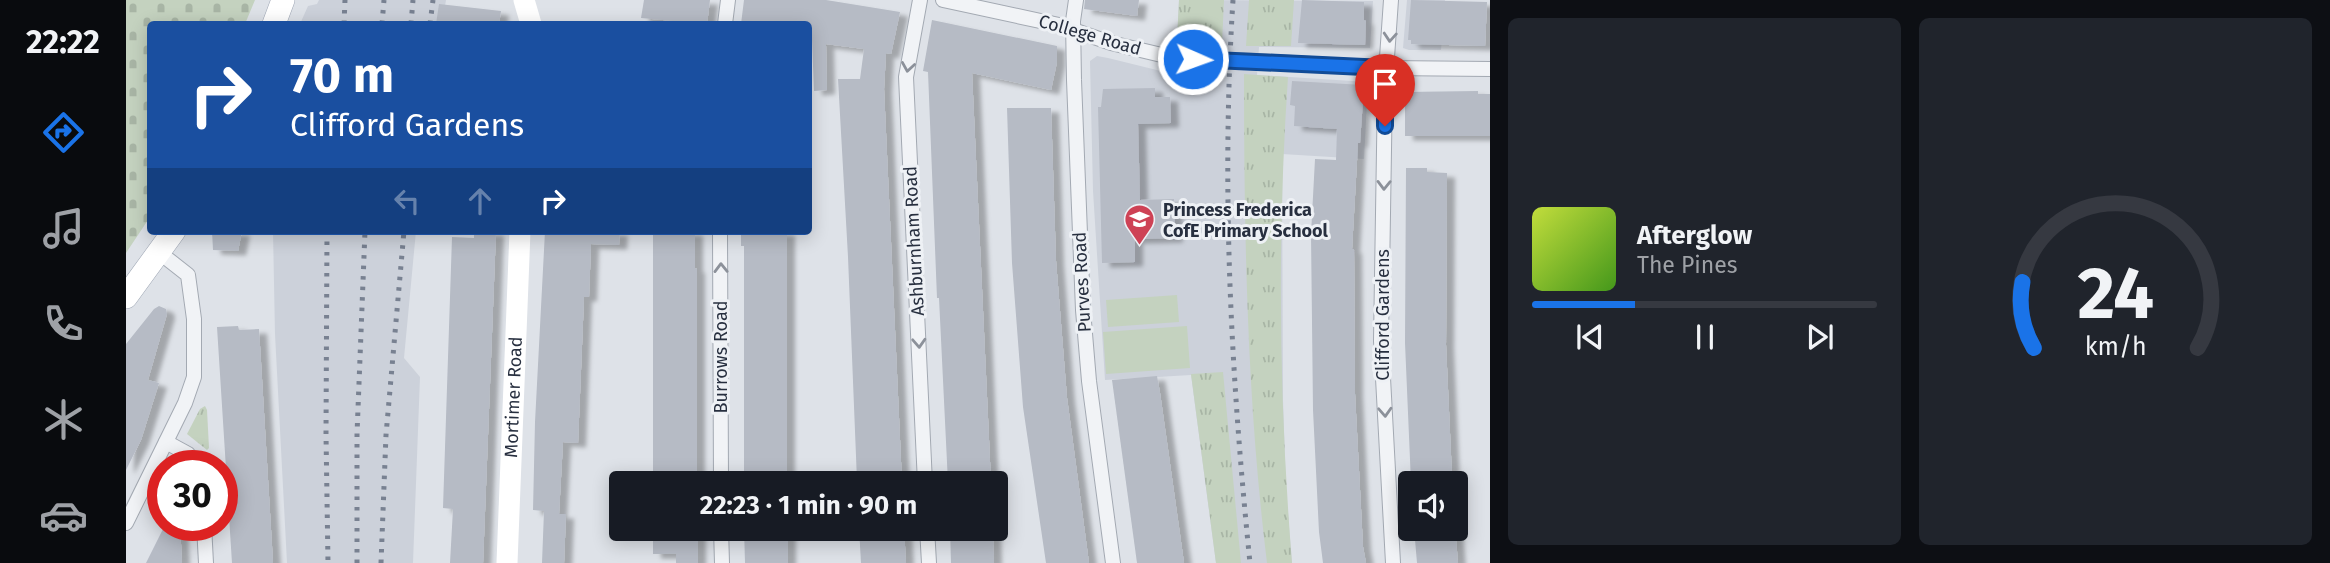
<!DOCTYPE html>
<html lang="en">
<head>
<meta charset="utf-8">
<style>
  body { margin:0; font-family:"Fira Sans",sans-serif; background:#20242c; color:#f1f3f6; height:100vh; display:flex; flex-direction:column; font-size:26px; white-space:nowrap }
  * { box-sizing:border-box; margin:0 }
  p { font-size:23px; color:#9ea1a6 }
  .icon { flex:none; width:38px; height:38px; fill:none; stroke:currentColor; stroke-width:2; stroke-linecap:round; stroke-linejoin:round }
  .map { position:relative; flex:1; overflow:hidden }
  .details { display:flex; flex-direction:column; gap:18px; padding:18px; background:#0d0f14; width:840px }
  .details>* { flex:none }
  .top-card { position:absolute; left:21px; top:21px; width:665px; height:214px; border-radius:7px; box-shadow:0 4px 18px #0003; background:#1a4fa0; color:#fff; overflow:hidden }
  .buttons { position:absolute; left:1272px; top:471px; display:grid; gap:14px }
  .buttons a { display:grid; place-items:center; width:70px; height:70px; border-radius:7px; background:#171b24; box-shadow:0 4px 18px #0003; font-size:35px }
  .speed { position:absolute; left:21px; top:450px; display:flex; gap:14px; font-size:35px; font-weight:700; text-align:center }
  .speed>* { display:grid; place-content:center; width:91px; height:91px; border-radius:50%; background:#171b24; box-shadow:0 4px 18px #0003; line-height:1 }
  .speed .limit { border:10px solid #d22; background:#fff; color:#111 }
  .pin { position:absolute; display:grid; place-items:center; width:60px; height:60px; color:#fff; margin:-72px -30px; border-radius:50% 50% 50% 0; rotate:-45deg; box-shadow:0 0 7px #0007 }
  .pin .icon { rotate:45deg }
  .me { position:absolute; width:77px; margin:-38px; rotate:92deg; stroke-linejoin:round; filter:drop-shadow(0 0 5px #0008) }
  .turn { display:flex; align-items:center; gap:24px; height:147px; padding:0 28px; font-size:32px }
  .turn .icon { width:91px; height:91px; stroke-width:2.5 }
  .turn b { display:block; font-size:49px; line-height:60px }
  .lanes { display:flex; align-items:center; height:66px; padding:0 28px; background:#0003; justify-content:center; gap:35px; direction:ltr }
  .lanes .off { opacity:.35 }
  .details .card { flex:1; display:flex; flex-direction:column; justify-content:center; gap:10px; min-width:0; padding:0 24px; border-radius:10px; background:#20242c }
  .details .dial { align-items:center; gap:0 }
  .dial svg { height:182px; overflow:visible; fill:none; stroke:#363941; stroke-width:7; stroke-linecap:round; text-anchor:middle }
  .dial text { fill:#f1f3f6; stroke:none }
  .song { display:flex; align-items:center; gap:21px }
  .cover { width:84px; height:84px; border-radius:10px; background:linear-gradient(135deg,hsl(70 70% 55%),hsl(100 70% 35%)) }
  .played { height:7px; border-radius:4px; background:linear-gradient(90deg,#1a73e8 30%,#363941 30%) }
  .keys { display:flex; justify-content:space-around; direction:ltr }
  .details .tiles { flex:1; display:grid; gap:18px; grid-template-columns:repeat(2,1fr) }
  .trip { position:absolute; left:483px; top:471px; width:399px; height:70px; border-radius:7px; background:#171b24; box-shadow:0 4px 18px #0003; font-weight:700; line-height:70px; text-align:center }
  main { display:flex; flex:1; min-height:0 }
  .dock { display:flex; flex-direction:column; width:126px; justify-content:space-around; align-items:center; background:#090b0e; color:#9ea1a6 }
  .dock .icon { width:49px; height:49px }
  .dock .selected { color:#1a73e8 }
  .dock b { font-size:32px; color:#f1f3f6 }
  .map>svg:first-child { display:block }
  .built { fill:#ccd1da }
  .grass { fill:url(#grass-tufts) }
  .cemetery { fill:url(#cemetery-stones) }
  .green { fill:#c4d2bf }
  .building { fill:#b6bbc5; filter:url(#shadow) }
  .lines { fill:none; stroke-linecap:round; stroke-linejoin:round }
  .minor-casing { stroke:#a3a9b2; stroke-width:16 }
  .primary-casing { stroke:#9ea6b4; stroke-width:24 }
  .minor { stroke:#f1f3f6; stroke-width:14 }
  .secondary { stroke:#fff; stroke-width:21 }
  .primary { stroke:#fff; stroke-width:23 }
  .rail { stroke:#788191; stroke-width:5; stroke-dasharray:3.5 7; stroke-linecap:butt }
  .minor-bridge-casing { stroke:#a3a9b2; stroke-width:16; stroke-linecap:butt }
  .minor-bridge { stroke:#f1f3f6; stroke-width:14 }
  .oneway { stroke:#8c919a }
  .route-casing { stroke:#114b97; stroke-width:18 }
  .route { stroke:#1a73e8; stroke-width:12 }
  .labels { text-anchor:middle; dominant-baseline:central; stroke-width:6; stroke-linejoin:round; paint-order:stroke }
  .street-label { font-size:18px; fill:#272f3f; stroke:#eef1f5 }
  .poi-label { font-size:18px; font-weight:bold; fill:#272f3f; stroke:#eef1f5; text-anchor:start }
</style>
</head>
<body>
<main>
<nav class="dock">
<b>22:22</b>
<svg class="icon selected" aria-label="directions" viewBox="0 0 24 24"><path d="M12 3l9 9-9 9-9-9zM9 14v-3h6M13 9l2 2-2 2"/></svg>
<svg class="icon" aria-label="music" viewBox="0 0 24 24"><path d="M9 18V5l10-2v13"/><circle cx="6" cy="18" r="3"/><circle cx="16" cy="16" r="3"/></svg>
<svg class="icon" aria-label="phone" viewBox="0 0 24 24"><path d="M5 4h4l2 5-3 2q2 4 5 5l2-3 5 2v4C11 20 4 13 5 4z"/></svg>
<svg class="icon" aria-label="climate" viewBox="0 0 24 24"><path d="M12 3v18M4 7l16 10M4 17L20 7"/></svg>
<svg class="icon" aria-label="car" viewBox="0 0 24 24"><path d="M5 17H2v-5l4-1 3-4h7l3 4 3 1v5h-3M9 17h6M6 11h13"/><circle cx="7" cy="17" r="2"/><circle cx="17" cy="17" r="2"/></svg>
</nav>
<div class="map">
<svg width="1364" height="563" viewBox="0 0 1364 563">
  <defs>
    <pattern id="grass-tufts" width="24" height="20" patternUnits="userSpaceOnUse" patternTransform="scale(1.75)"><rect width="24" height="20" fill="#c4d2bf"/><path d="M3 7l-1-3M5 7V3M7 7l1-3M15 17l-1-3M17 17v-4M19 17l1-3" fill="none" stroke="#a8b5a5"/></pattern>
    <pattern id="cemetery-stones" width="16" height="16" patternUnits="userSpaceOnUse" patternTransform="scale(1.75)"><rect width="16" height="16" fill="#c4d2bf"/><path d="M2 7V4a2 2 0 0 1 4 0v3zM10 15v-3a2 2 0 0 1 4 0v3z" fill="#a8b5a5"/></pattern>
    <filter id="shadow"><feDropShadow dx="8" dy="4.5" stdDeviation="2" flood-color="#0004"/></filter>
  </defs>
  <rect width="100%" height="100%" fill="#dee2e8"/>
  <g class="built">
    <path d="M193 0H320L316 24H174L182 6 191 4Z"/>
    <path d="M1053 0 1247 1 1244 48 1133 47 1131 75 1242 82 1238 159 1156 154 1157 400 1160 491 1166 563H1090L1065 375 979 380 967 191 964 61 971 56 982 58 1051 75 1066 71 1068 43 1051 40Z"/>
    <path d="M1281 0H1319L1315 50H1283L1277 48Z"/>
    <path d="M147 231H290L278 358 294 377 287 563H161L149 334Z"/>
  </g>
  <g class="grass">
    <path d="M1053 0H1098L1096 44 1051 40Z"/>
    <path d="M1123 0H1168L1165 46H1120Z"/>
    <path d="M1118 74 1162 77C1151 238 1153 402 1166 563H1141C1121 401 1118 237 1118 74Z"/>
    <path d="M1097 372 1115 563H1090L1065 374Z"/>
    <path d="M79 406 81 410 83 448 81 450 61 434 74 409Z"/>
  </g>
  <path class="cemetery" d="M0 0H129L119 24H24V217L0 253Z"/>
  <g class="green">
    <path d="M1051 295 1053 322 982 327 980 300Z"/>
    <path d="M1061 326 1064 368 980 374 977 332Z"/>
  </g>
  <g class="building">
    <path d="M518 0H584L581 24 515 18Z"/>
    <path d="M618 0H700L774 12 765 54 760 53 758 89 776 483H753V480L731 481 722 257 712 79H734L738 49 700 44 701 90 688 91 686 40H682V24H615Z"/>
    <path d="M959 0H1013L1011 16 958 9Z"/>
    <path d="M1176 0 1238 2V20L1240 21 1239 45 1172 43Z"/>
    <path d="M1285 0 1361 2 1359 46 1285 44V40H1282Z"/>
    <path d="M313 4 375 11 373 24H310Z"/>
    <path d="M806 20 931 46V62L925 90 846 73 865 483H822L813 298H811L802 72 797 71Z"/>
    <path d="M1166 81 1238 85 1234 143H1232L1226 249H1228L1229 394 1237 547 1240 563H1197L1193 532 1187 410 1185 234 1189 159 1210 160 1211 129 1168 126 1169 106 1164 105Z"/>
    <path d="M1029 88V97H1044L1045 123 1012 124 1014 200 1048 199 1049 238 1009 239V262L976 263 972 107H975L977 89Z"/>
    <path d="M1352 91V94H1364V136H1279V92Z"/>
    <path d="M881 108H925L930 261 941 398 963 563H920L897 407 886 263Z"/>
    <path d="M1280 168H1301V172L1321 173 1320 345 1326 477 1305 478V482L1285 483 1279 343Z"/>
    <path d="M86 231H116L112 251 87 250Z"/>
    <path d="M348 231H370L357 563H324L327 509 317 508 326 237 348 238Z"/>
    <path d="M419 231H494L493 245 465 244 463 297H458L452 443 437 442 433 514H440L438 563H416L418 511 407 510 409 422Z"/>
    <path d="M548 231H569V269L571 268V483H527V235H548Z"/>
    <path d="M615 231H661V482L618 483V246H615Z"/>
    <path d="M33 306 40 309 41 314 22 380 33 383 15 440 0 470V344L28 309Z"/>
    <path d="M112 326 113 330 133 329 147 563H106L91 327Z"/>
    <path d="M1031 376 1034 393 1058 563H1011L986 380Z"/>
    <path d="M39 525H54L56 563H20Z"/>
    <path d="M549 528H572V563H550V554H527V535H549Z"/>
    <path d="M618 528H662V563H619Z"/>
    <path d="M733 528H778L780 563H735Z"/>
    <path d="M824 528 867 530 868 563H825Z"/>
    <path d="M1288 528H1329L1332 563H1291Z"/>
  </g>
  <g class="lines">
    <defs>
      <g id="minor">
        <path d="M794 0 780 77 799 483"/>
        <path d="M817 0 933 25 985 43 1044 57 1067 59"/>
        <path d="M950 0 947 21 948 80 957 310 963 381 987 563"/>
        <path d="M1265 0 1259 86 1255 341 1267 563"/>
        <path d="M599 24 602 0"/>
        <path d="M1132 61 1260 68 1364 69"/>
        <path d="M594 231 595 483"/>
        <path d="M40 442 62 454 72 466"/>
        <path d="M0 523 59 403 68 377V319L62 275 34 253"/>
        <path d="M78 525 80 563"/>
        <path d="M595 528 596 563"/>
        <path d="M801 528 803 563"/>
      </g>
      <g id="primary">
        <path d="M148 24 157 0"/>
        <path d="M0 297 48 231"/>
      </g>
    </defs>
    <use href="#minor" class="minor-casing"/>
    <use href="#primary" class="primary-casing"/>
    <use href="#minor" class="minor"/>
    <g class="secondary">
      <path d="M398 0 405 24"/>
      <path id="s1" d="M381 563 394 231"/>
    </g>
    <use href="#primary" class="primary"/>
    <g class="rail">
      <path d="M1107 0C1095 188 1105 376 1124 563"/>
      <path d="M218 24 219 0"/>
      <path d="M256 24 258 0"/>
      <path d="M285 24 287 0"/>
      <path d="M304 24 307 0"/>
      <path d="M201 231 200 434 202 563"/>
      <path d="M231 563V434L239 231"/>
      <path d="M255 563 260 435 278 231"/>
    </g>
    <defs>
      <path id="minor-bridge" d="M1067 59 1132 61"/>
    </defs>
    <use href="#minor-bridge" class="minor-bridge-casing"/>
    <use href="#minor-bridge" class="minor-bridge"/>
  </g>
  <defs><path id="oneway-chevron" d="M-2-3.5L2.5 0L-2 3.5" fill="none" stroke-width="1.6" stroke-linecap="round" stroke-linejoin="round" transform="scale(1.75)"/></defs>
  <g class="oneway">
    <use href="#oneway-chevron" transform="translate(1264 37) rotate(94)"/>
    <use href="#oneway-chevron" transform="translate(782 67) rotate(99)"/>
    <use href="#oneway-chevron" transform="translate(1258 185) rotate(91)"/>
    <use href="#oneway-chevron" transform="translate(595 268) rotate(-91)"/>
    <use href="#oneway-chevron" transform="translate(793 343) rotate(87)"/>
    <use href="#oneway-chevron" transform="translate(1259 412) rotate(87)"/>
  </g>
  <g class="lines">
    <defs>
      <path id="route" d="M1067 59 1259 68V126"/>
    </defs>
    <use href="#route" class="route-casing"/>
    <use href="#route" class="route"/>
  </g>
  <defs>
    <symbol id="school-pin" viewBox="-11 -11 22 30"><path d="M0 17L-7.5 6A9.5 9.5 0 1 1 7.5 6Z" fill="#ce4255" stroke="#eef1f5"/><path d="M0-5L7-2L0 1L-7-2ZM-4 1L0 2.5L4 1V4Q0 6-4 4Z" fill="#fff"/></symbol>
  </defs>
  <g fill-rule="evenodd">
    <use href="#school-pin" x="996" y="202" width="35" height="47"/>
  </g>
  <g class="labels">
    <g class="street-label">
      <text transform="translate(964 35) rotate(16)">College Road</text>
      <text transform="translate(788 241) rotate(-93)">Ashburnham Road</text>
      <text transform="translate(956 282) rotate(-93)">Purves Road</text>
      <text transform="translate(1257 315) rotate(-90)">Clifford Gardens</text>
      <text transform="translate(595 357) rotate(-90)">Burrows Road</text>
      <text stroke="none"><textPath href="#s1" startOffset="166">Mortimer Road</textPath></text>
    </g>
    <g class="poi-label">
      <text x="1037" y="210">Princess Frederica<tspan x="1037" dy="21">CofE Primary School</tspan></text>
    </g>
  </g>
</svg>
<div class="buttons">
<a><svg class="icon" aria-label="sound" viewBox="0 0 24 24"><path d="M4 9h4l5-4v14l-5-4H4zM17 9q2 3 0 6"/></svg></a>
</div>
<div class="speed"><div class="limit">30</div></div>
<div class="pin" style="left:1259px;top:126px;background:#d93025"><svg class="icon" aria-label="arrive" viewBox="0 0 24 24"><path d="M6 21V4h12l-3 4 3 4H6"/></svg></div>
<svg class="me" style="left:1067px;top:59px" viewBox="-20 -20 40 40"><circle r="17" fill="#1a73e8" stroke="#fff" stroke-width="3"/><path d="M0-11L8 9 0 5-8 9z" fill="#fff"/></svg>
<div class="trip">22:23 · 1 min · 90 m</div>
<div class="top-card">
<div class="turn"><svg class="icon" aria-label="right" viewBox="0 0 24 24"><path d="M7 20v-9h11M14 6l5 5-5 5"/></svg><div><b>70 m</b>Clifford Gardens</div></div>
<div class="lanes"><svg class="icon off" aria-label="left" viewBox="0 0 24 24"><path d="M17 20v-9H6M10 6l-5 5 5 5"/></svg><svg class="icon off" aria-label="ahead" viewBox="0 0 24 24"><path d="M12 20V5M6 11l6-6 6 6"/></svg><svg class="icon" aria-label="right" viewBox="0 0 24 24"><path d="M7 20v-9h11M14 6l5 5-5 5"/></svg></div>
</div>
</div>
<section class="details">
<div class="tiles">
<div class="card">
<div class="song"><i class="cover"></i><div><b>Afterglow</b><p>The Pines</p></div></div>
<div class="played"></div>
<div class="keys"><svg class="icon" aria-label="previous" viewBox="0 0 24 24"><path d="M18 5L8 12l10 7zM5 5v14"/></svg><svg class="icon" aria-label="pause" viewBox="0 0 24 24"><path d="M8 5v14M16 5v14"/></svg><svg class="icon" aria-label="next" viewBox="0 0 24 24"><path d="M6 5l10 7-10 7zM19 5v14"/></svg></div>
</div>
<div class="card dial"><svg viewBox="0 0 100 80">
<path d="M14 69A42 42 0 1 1 86 69"/>
<path d="M14 69A42 42 0 0 1 9 40" stroke="#1a73e8"/>
<text x="50" y="56" font-size="32" font-weight="700">24</text>
<text x="50" y="72" font-size="11">km/h</text>
</svg></div>
</div>
</section>
</main>
</body>
</html>
